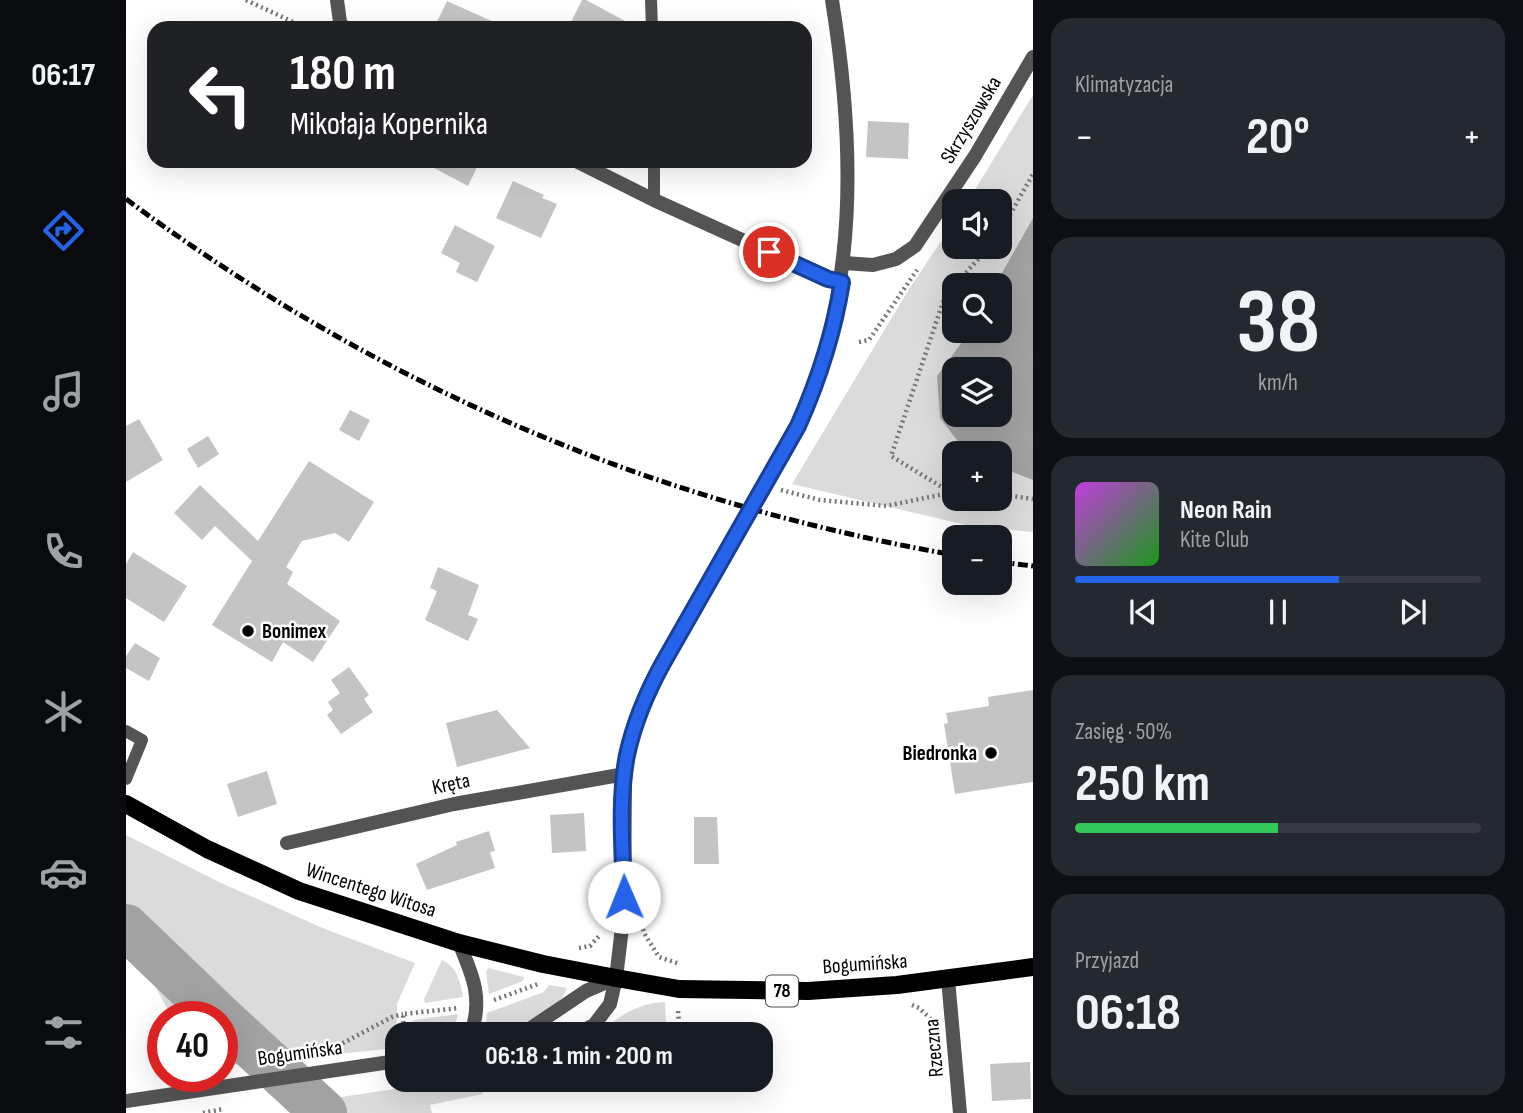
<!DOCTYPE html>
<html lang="pl">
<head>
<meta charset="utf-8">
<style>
  body { margin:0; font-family:"Sofia Sans Condensed",sans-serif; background:#242831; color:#f1f3f6; height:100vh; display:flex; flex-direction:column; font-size:26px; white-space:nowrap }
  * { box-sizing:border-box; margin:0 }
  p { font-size:23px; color:#9ea1a6 }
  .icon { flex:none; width:38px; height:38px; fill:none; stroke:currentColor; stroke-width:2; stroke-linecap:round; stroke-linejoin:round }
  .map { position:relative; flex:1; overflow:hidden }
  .drawer { display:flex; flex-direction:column; gap:18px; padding:18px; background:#0d0f14; width:490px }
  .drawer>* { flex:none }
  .hud { position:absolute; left:21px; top:21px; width:665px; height:147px; border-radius:21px; box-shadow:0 7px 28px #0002; background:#202124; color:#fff; overflow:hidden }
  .fabs { position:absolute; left:816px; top:189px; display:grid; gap:14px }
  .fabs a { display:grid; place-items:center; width:70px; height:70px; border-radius:14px; background:#171b24; box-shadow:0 7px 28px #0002; font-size:35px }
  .speed { position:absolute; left:21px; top:1001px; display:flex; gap:14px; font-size:35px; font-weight:700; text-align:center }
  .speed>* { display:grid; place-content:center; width:91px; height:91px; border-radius:50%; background:#171b24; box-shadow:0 7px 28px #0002; line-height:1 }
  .speed .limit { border:10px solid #d22; background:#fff; color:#111 }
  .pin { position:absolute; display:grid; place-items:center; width:60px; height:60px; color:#fff; margin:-30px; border:4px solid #fff; border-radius:50%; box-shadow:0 2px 7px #0007 }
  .me { position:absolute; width:77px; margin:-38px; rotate:359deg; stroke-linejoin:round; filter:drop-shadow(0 0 5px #0008) }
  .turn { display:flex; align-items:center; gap:24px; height:147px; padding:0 28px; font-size:32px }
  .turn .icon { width:91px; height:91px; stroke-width:2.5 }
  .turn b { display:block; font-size:49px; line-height:60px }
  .big { font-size:52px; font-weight:700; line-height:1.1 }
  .drawer .tile { flex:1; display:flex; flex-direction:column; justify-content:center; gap:10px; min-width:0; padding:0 24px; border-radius:21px; background:#242831 }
  .drawer .dial { align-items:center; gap:0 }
  .dial b { font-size:91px; line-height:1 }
  .song { display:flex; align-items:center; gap:21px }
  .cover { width:84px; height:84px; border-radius:10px; background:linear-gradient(135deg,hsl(290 70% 55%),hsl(120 70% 35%)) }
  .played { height:7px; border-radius:4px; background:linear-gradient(90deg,#2563eb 65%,#363941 65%) }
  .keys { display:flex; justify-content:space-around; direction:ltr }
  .heat { display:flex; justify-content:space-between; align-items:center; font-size:38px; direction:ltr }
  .charge { height:10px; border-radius:5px; background:linear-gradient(90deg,#34c759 50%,#363941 0) }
  .trip { position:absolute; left:259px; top:1022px; width:388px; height:70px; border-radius:21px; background:#171b24; box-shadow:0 7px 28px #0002; font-weight:700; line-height:70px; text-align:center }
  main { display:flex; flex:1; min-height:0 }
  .tab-bar { display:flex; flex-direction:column; width:126px; justify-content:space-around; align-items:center; background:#090b0e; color:#9ea1a6 }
  .tab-bar .icon { width:49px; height:49px }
  .tab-bar .active { color:#2563eb }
  .tab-bar b { font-size:32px; color:#f1f3f6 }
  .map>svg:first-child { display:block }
  .green { fill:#dbdbdb }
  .water { fill:#a2a2a2; fill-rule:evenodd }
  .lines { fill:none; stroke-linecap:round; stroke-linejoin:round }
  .river { stroke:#a2a2a2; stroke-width:46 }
  .building { fill:#c4c4c4 }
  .path { stroke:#767676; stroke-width:4.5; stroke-dasharray:2 3.5; stroke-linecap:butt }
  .service { stroke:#545454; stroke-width:12 }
  .minor { stroke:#545454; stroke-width:14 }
  .tertiary { stroke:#545454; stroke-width:14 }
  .primary { stroke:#000; stroke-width:18 }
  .rail { stroke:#000; stroke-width:5; stroke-dasharray:10 3.5 2 3.5; stroke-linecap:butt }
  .route-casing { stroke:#184099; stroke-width:18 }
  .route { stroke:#2563eb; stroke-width:12 }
  .poi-dot { fill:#000; stroke:#fff; stroke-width:2.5 }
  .labels { text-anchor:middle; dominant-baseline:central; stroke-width:5; stroke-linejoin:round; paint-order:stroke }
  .shield { fill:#fff; stroke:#4c4c4c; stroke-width:2 }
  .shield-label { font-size:19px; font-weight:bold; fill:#000 }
  .street-label { font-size:21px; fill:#000; stroke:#fff }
  .poi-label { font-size:21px; font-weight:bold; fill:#000; stroke:#fff; text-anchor:start }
</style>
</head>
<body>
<main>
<nav class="tab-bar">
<b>06:17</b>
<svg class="icon active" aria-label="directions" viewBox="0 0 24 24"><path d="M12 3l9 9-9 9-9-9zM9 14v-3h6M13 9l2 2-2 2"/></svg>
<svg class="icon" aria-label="music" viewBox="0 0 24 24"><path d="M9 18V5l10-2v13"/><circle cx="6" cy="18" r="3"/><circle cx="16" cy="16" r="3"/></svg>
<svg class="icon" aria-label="phone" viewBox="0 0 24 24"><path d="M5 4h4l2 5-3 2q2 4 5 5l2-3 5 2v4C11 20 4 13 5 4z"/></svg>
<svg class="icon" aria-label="climate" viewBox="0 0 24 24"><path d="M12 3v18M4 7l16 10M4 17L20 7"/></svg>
<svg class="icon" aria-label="car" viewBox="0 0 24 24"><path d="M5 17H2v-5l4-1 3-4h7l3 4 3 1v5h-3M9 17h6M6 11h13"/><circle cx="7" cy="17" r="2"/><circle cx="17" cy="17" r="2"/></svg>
<svg class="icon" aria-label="filters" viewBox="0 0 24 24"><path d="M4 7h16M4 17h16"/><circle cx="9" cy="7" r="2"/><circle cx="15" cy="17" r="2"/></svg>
</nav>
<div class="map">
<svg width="907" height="1113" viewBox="0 0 907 1113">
  <rect width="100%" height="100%" fill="#fff"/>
  <g class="green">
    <path d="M907 95V218L869 285H828V331H844L811 376 839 452 842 453H828V499H873V467L907 480V532L844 526 666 484 783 289 828 222V247H873V201H842Z"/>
    <path d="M0 835 95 883 199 929 289 963 271 1004 270 1048 96 1066V1017H46L25 979 0 947Z"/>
    <path d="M316 960C331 967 334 981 337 997L299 1003 298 999Z"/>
    <path d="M363 968 398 977 397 981 363 994 360 971Z"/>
    <path d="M423 985 441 988C430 1017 387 1029 359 1031L361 1013 418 992Z"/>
    <path d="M539 1002 540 1029 533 1034H469C493 1018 509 1003 539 1002Z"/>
    <path d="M332 1014 330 1021 316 1034H284L283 1026 288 1020Z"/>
    <path d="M330 1080H354L357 1094 304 1105 306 1113H188L174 1103Z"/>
  </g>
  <path class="water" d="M907 218V480L873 467V453L840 452 814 418 811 376 844 331H873V285H869ZM828 369H873V415H828Z"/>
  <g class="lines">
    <g class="river">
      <path d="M0 927 94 1017"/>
      <path d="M96 1019 198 1113"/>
    </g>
  </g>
  <g class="building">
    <path d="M456 0H460L512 28H442Z"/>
    <path d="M321 1 381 28H308Z"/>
    <path d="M742 121 783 123 782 159 740 157Z"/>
    <path d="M295 161H354L342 186Z"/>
    <path d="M387 181 418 195 416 198 431 204 415 238 370 218Z"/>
    <path d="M329 225 369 246 351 282 330 272 334 263 315 253Z"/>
    <path d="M224 410 244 420 233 441 213 430Z"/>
    <path d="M13 419 37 460 0 482V426Z"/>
    <path d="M82 436 93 454 72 468 61 449Z"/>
    <path d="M183 461 248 502 223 542 209 533 176 541 160 567 167 572 161 584 214 621 187 662 157 642 146 662 86 625 126 561 89 526 76 540 48 513 74 485 132 541Z"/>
    <path d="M7 552 61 586 38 622 0 598V564Z"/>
    <path d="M312 567 353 585 342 615 352 619 342 641 299 620 311 591 304 588Z"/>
    <path d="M9 643 34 658 23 681 0 668V656Z"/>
    <path d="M223 667 243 695 238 699 247 712 215 734 201 715 207 710 202 702 214 693 205 680Z"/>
    <path d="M907 690V782L829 794 818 724 822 723 820 713 863 706 862 697Z"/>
    <path d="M371 710 404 748 331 767 320 723Z"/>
    <path d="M141 771 151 804 112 817 101 784Z"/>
    <path d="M458 813 460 851 426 853 424 815Z"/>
    <path d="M568 817H591L593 864H568Z"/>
    <path d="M363 831 369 851 364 852 369 868 301 890 290 864 331 845 330 842Z"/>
    <path d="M904 1062 905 1099 866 1101 864 1064Z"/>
  </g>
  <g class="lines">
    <g class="path">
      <path d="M120 0 180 28"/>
      <path d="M873 234 907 174"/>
      <path d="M829 285 863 247"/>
      <path d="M733 342 743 340 791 270"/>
      <path d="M655 490 694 500 760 506 828 492"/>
      <path d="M824 492 765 456 819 296 828 286"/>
      <path d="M873 494 907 499"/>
      <path d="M517 929 518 933 533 957 554 964"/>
      <path d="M453 948 464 946 474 935"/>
      <path d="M368 1000 412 984"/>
      <path d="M786 1005 793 1008 807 1021"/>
      <path d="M278 1034 277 1014 333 1008"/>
      <path d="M548 1034 553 1023 552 1011H554"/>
      <path d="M202 1051 266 1017 277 1014"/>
      <path d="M77 1113 97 1109"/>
    </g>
    <g class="service">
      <path d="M525 0 526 28"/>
      <path d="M528 161V200"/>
      <path d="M0 731 16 740 0 779"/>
    </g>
    <g class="minor">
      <path d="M211 0 214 22 218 28"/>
      <path d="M450 161 528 200 689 273 716 282"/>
      <path d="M161 843 328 804 499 774"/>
      <path d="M822 979 834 1113"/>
    </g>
    <g class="tertiary">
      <path d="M718 263 747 265 770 259 789 246 849 156 907 57"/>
      <path d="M333 943C347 976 357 998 345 1034"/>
      <path d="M396 1034 460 991 490 978"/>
      <path d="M450 1034 468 1025 484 1004 490 978 498 911 499 774C504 735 518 699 537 663L672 426C733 290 729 144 706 0"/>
      <path d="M0 1101 271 1061"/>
    </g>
    <path class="primary" d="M0 804 81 849 173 891 333 943 417 964 490 978 553 989 682 991 771 985 907 967"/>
    <g class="rail">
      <path d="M0 199C251 385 520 501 828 555"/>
      <path d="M873 562 907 566"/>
    </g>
  </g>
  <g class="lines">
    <defs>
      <path id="route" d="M498 897C497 851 492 801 501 755 508 723 521 692 537 663L672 426C693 379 708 332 716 282L702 279 643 252"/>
    </defs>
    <use href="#route" class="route-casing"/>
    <use href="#route" class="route"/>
  </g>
  <g class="poi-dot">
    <circle cx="122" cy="631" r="7"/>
    <circle cx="865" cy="753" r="7"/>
  </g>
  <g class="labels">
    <rect class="shield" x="640" y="975.5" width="32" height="31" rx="5"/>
    <g class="shield-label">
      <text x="656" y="991">78</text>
    </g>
    <g class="street-label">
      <text transform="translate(845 120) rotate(-59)">Skrzyszowska</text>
      <text transform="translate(325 784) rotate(-12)">Kręta</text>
      <text transform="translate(245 890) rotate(18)">Wincentego Witosa</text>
      <text transform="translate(739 964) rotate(-4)">Bogumińska</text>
      <text transform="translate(808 1048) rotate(-95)">Rzeczna</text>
      <text transform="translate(174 1053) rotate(-8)">Bogumińska</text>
    </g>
    <g class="poi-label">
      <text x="136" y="631">Bonimex</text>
      <text x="851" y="753" text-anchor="end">Biedronka</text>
    </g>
  </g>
</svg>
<div class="fabs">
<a><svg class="icon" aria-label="sound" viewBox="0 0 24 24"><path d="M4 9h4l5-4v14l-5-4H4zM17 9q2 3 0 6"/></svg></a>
<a><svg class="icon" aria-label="search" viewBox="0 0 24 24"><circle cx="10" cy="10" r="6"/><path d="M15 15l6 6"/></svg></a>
<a><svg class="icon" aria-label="layers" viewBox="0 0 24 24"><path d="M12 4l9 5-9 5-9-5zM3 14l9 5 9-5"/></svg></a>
<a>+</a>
<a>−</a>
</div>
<div class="speed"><div class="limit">40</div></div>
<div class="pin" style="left:643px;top:252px;background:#d93025"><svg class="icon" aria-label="arrive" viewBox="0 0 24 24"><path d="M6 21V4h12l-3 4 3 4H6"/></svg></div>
<svg class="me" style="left:498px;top:897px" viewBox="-20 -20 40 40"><circle r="19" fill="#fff"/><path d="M0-13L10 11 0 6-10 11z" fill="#2563eb"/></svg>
<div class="trip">06:18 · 1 min · 200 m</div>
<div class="hud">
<div class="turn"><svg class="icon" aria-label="left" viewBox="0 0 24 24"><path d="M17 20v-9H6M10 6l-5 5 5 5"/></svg><div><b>180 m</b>Mikołaja Kopernika</div></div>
</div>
</div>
<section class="drawer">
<div class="tile"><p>Klimatyzacja</p>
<div class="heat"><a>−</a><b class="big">20°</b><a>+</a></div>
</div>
<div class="tile dial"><b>38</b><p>km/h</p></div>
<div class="tile">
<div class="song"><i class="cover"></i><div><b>Neon Rain</b><p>Kite Club</p></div></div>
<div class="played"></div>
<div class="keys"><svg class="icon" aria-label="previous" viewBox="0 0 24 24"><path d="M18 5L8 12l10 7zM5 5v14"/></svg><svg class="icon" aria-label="pause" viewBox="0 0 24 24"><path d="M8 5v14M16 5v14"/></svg><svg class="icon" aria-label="next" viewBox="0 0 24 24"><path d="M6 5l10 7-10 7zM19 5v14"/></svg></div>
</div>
<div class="tile"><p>Zasięg · 50%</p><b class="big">250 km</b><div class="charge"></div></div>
<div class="tile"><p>Przyjazd</p><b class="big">06:18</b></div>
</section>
</main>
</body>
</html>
